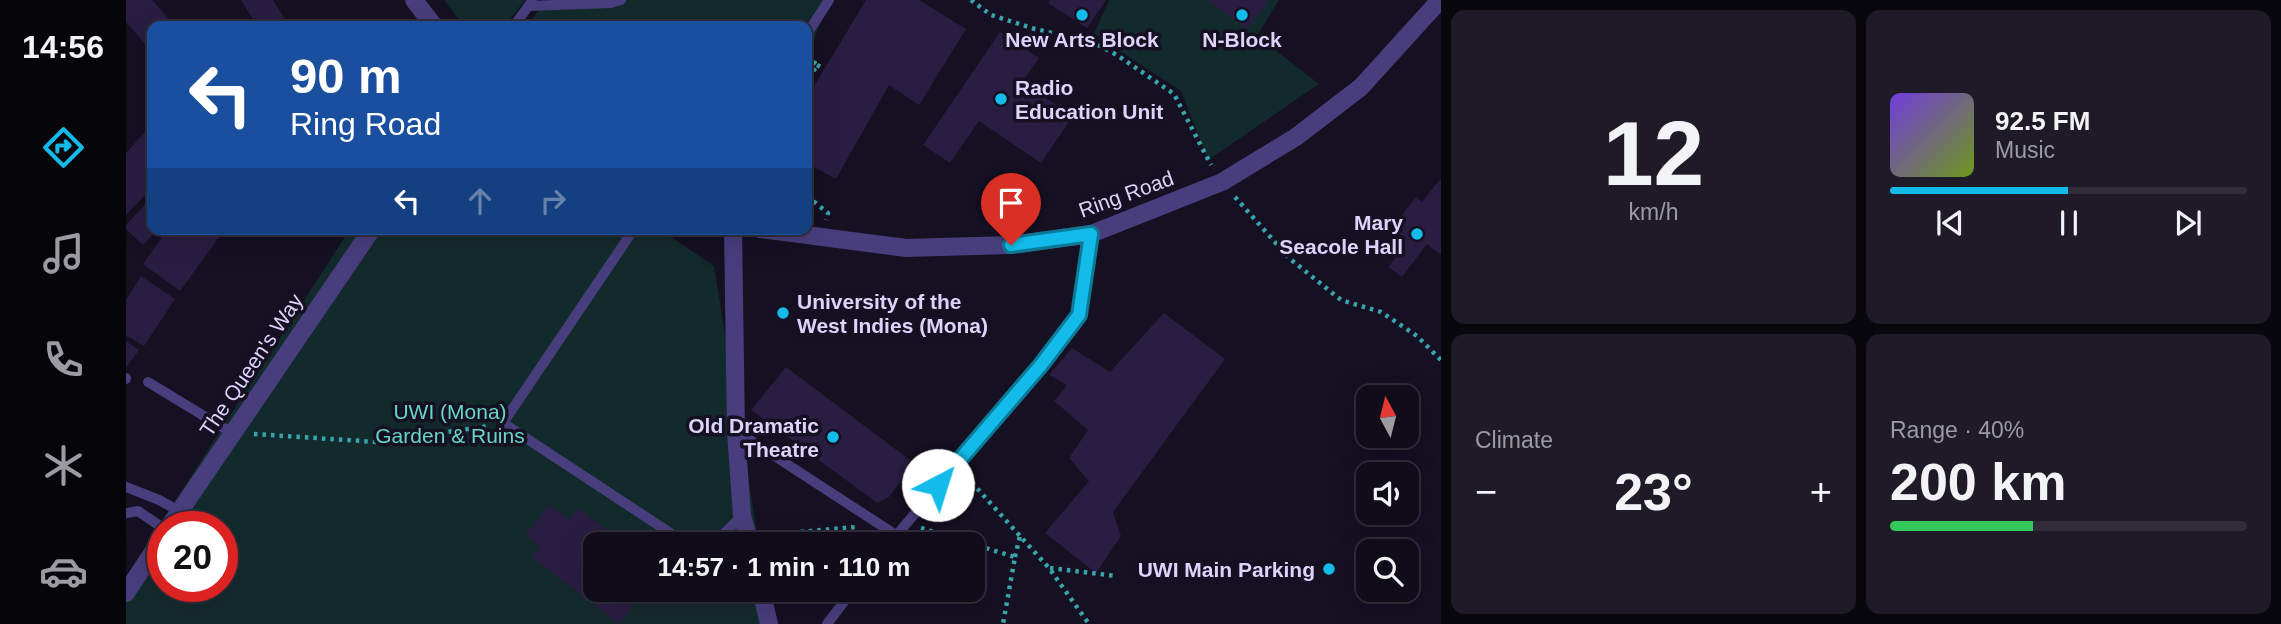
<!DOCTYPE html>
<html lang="en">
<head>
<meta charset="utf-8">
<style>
  body { margin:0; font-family:Helvetica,sans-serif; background:#1e1a27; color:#f1f3f6; height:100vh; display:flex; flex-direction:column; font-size:26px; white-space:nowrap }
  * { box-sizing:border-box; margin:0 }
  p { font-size:23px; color:#9c9ba2 }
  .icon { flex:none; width:38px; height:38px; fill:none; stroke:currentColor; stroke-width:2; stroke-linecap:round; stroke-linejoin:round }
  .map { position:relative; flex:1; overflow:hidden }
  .drawer { display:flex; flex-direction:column; gap:10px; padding:10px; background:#09070e; width:840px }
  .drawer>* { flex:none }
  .hud { position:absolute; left:21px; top:21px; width:665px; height:214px; border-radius:14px; box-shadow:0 7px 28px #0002,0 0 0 2px #302c39; background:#1a4fa0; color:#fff; overflow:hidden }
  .needle { width:46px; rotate:353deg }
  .buttons { position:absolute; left:1230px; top:385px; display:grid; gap:14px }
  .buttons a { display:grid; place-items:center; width:63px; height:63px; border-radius:14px; background:#100c1a; box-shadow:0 7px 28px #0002,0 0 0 2px #302c39; font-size:35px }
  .speed { position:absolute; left:21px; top:511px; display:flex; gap:14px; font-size:35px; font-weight:700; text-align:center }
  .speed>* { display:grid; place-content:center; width:91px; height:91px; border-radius:50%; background:#100c1a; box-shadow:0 7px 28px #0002,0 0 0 2px #302c39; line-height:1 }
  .speed .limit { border:10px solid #d22; background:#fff; color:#111 }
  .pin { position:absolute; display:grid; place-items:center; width:60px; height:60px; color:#fff; margin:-72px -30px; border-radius:50% 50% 50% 0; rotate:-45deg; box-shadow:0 0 7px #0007 }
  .pin .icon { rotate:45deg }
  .me { position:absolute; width:77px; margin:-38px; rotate:40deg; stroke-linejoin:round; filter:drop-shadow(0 0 5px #0008) }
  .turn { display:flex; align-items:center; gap:24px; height:147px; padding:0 28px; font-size:32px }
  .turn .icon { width:91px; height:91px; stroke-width:2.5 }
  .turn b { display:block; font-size:49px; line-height:60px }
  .lanes { display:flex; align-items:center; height:66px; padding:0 28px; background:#0003; justify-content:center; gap:35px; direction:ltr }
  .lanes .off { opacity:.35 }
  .big { font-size:52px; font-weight:700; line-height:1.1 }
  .drawer .widget { flex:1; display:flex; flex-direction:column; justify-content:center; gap:10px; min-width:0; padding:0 24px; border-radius:14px; background:#1e1a27 }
  .drawer .dial { align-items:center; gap:0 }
  .dial b { font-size:91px; line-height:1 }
  .song { display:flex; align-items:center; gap:21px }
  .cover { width:84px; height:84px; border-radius:10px; background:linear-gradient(135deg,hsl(260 70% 55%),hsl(80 70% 35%)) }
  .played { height:7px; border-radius:4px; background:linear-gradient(90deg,#12bbe9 50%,#302c39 50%) }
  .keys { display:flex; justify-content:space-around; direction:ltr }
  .heat { display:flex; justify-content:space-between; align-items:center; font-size:38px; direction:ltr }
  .charge { height:10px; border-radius:5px; background:linear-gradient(90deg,#34c759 40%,#302c39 0) }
  .drawer .tiles { flex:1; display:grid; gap:10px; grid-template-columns:repeat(2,1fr) }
  .trip { position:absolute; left:457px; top:532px; width:402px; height:70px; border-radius:14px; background:#100c1a; box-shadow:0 7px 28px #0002,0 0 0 2px #302c39; font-weight:700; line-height:70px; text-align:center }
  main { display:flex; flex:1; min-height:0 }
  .tabs { display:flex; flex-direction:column; width:126px; justify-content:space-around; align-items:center; background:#06050a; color:#9c9ba2 }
  .tabs .icon { width:49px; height:49px }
  .tabs .on { color:#12bbe9 }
  .tabs b { font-size:32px; color:#f1f3f6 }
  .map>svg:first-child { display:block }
  .green { fill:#132a2c; fill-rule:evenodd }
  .building { fill:#291d42 }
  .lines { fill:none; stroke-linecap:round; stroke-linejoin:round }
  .path { stroke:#38a5ac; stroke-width:4.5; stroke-dasharray:3.5 5; stroke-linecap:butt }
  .service { stroke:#483e7d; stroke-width:10 }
  .minor { stroke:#483e7d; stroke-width:18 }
  .tertiary { stroke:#483e7d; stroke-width:18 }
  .route-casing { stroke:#0c7a97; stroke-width:18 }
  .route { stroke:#12bbe9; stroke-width:12 }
  .poi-dot { fill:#12bbe9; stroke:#151022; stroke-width:2.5 }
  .labels { text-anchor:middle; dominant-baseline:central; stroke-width:7; stroke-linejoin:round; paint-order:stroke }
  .poi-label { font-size:21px; font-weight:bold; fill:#ddd4fc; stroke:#151022; text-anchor:end }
  .street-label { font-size:21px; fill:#ddd4fc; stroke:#151022 }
  .park-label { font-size:21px; fill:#66d6c7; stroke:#151022 }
</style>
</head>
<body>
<main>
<nav class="tabs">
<b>14:56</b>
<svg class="icon on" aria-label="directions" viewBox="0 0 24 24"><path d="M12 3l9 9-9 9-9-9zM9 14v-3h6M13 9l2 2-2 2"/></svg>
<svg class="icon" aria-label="music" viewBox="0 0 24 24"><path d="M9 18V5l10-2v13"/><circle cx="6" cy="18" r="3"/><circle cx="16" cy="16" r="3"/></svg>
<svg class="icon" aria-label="phone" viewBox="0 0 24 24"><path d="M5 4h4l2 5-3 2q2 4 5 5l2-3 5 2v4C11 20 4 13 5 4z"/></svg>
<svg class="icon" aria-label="climate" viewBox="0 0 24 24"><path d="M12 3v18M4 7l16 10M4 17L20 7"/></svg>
<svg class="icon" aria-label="car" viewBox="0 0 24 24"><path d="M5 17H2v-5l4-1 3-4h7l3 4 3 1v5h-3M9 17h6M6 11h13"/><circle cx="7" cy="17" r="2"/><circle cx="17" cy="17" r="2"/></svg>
</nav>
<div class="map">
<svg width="1315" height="624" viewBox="0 0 1315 624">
  <rect width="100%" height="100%" fill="#151022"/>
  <g class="green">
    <path d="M318 0H399L379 26H338Z"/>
    <path d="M420 0H705L681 54V26H401Z"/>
    <path d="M983 0H1153L1131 36 1193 84 1082 160 1055 91 968 34Z"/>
    <path d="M224 229H533L588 266 633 544H469V590H638L641 624H0V577ZM37 527H96V586H37Z"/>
  </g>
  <g class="building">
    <path d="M0 0H26L49 26H26V52L0 22Z"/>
    <path d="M115 0H147L163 26H131Z"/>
    <path d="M740 0H793L840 29 793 105 763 85 710 179 681 163V98Z"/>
    <path d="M924 0H980L961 28 922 3Z"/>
    <path d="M1081 0H1143L1121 29Z"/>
    <path d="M874 32 913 58 896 82 947 116 915 163 853 121 824 163 797 145Z"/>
    <path d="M26 124V187L0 215V153Z"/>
    <path d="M1315 178V255L1301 244 1276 277 1262 267 1272 255 1258 245 1275 223 1272 220 1290 197 1296 202Z"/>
    <path d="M26 197V229H32L17 245 0 229V225Z"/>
    <path d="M42 229H99L54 291 17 264Z"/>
    <path d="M15 276 49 299 18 346 0 335V300Z"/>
    <path d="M1038 313 1099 359 987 512 995 536 970 573 919 533 963 481 943 458 962 430 928 401 941 385 923 375 946 348 984 372Z"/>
    <path d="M0 341 13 350 0 368Z"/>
    <path d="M660 367 788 463 763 497 751 503 625 410Z"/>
    <path d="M423 505 443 520 452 508 499 544H469V590H520L493 624 405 557 414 546 400 535Z"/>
  </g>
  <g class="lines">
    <g class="path">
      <path d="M845 0 865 15 909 29 966 42 991 55 1048 94 1085 165"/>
      <path d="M681 56 691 65 681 81"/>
      <path d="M691 65 698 69"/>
      <path d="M681 196 702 213 700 220"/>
      <path d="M1109 197 1163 258 1215 300 1255 312 1291 336 1315 360"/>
      <path d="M128 434 251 442 363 426"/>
      <path d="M840 476 894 536"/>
      <path d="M795 528 889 557 877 624"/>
      <path d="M641 538 662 533 730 527"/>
      <path d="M889 557 894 536 923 568 963 624"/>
      <path d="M924 568 990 576"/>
    </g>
    <g class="service">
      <path d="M403 6 485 3 495 0"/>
      <path d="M388 26 406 1"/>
      <path d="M681 34 703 0"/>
      <path d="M508 229 377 423 561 544"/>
      <path d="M0 379V378"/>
      <path d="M22 382 106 433"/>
      <path d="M610 431 770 535"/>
      <path d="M0 487 33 500 53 511"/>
      <path d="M0 513 12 511 37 528"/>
      <path d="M578 544 589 542 616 516"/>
      <path d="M763 544 915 365 953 315 965 234"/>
      <path d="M701 624 727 590"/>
    </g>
    <g class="minor">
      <path d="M607 229 610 431 616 516 624 544"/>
      <path d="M635 590 643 624"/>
    </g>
    <g class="tertiary">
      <path d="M288 0 308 26"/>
      <path d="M634 229 780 248 885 245 965 234 1096 182 1170 137 1235 87 1314 0"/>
      <path d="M43 527 246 229"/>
      <path d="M0 593 37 537"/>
    </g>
  </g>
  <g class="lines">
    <defs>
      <path id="route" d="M812 485 915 365 953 315 965 234 885 245"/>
    </defs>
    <use href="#route" class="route-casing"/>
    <use href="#route" class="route"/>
  </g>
  <g class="poi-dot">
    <circle cx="956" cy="15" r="7"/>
    <circle cx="1116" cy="15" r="7"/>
    <circle cx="875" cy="99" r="7"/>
    <circle cx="1291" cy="234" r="7"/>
    <circle cx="657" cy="313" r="7"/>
    <circle cx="707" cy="437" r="7"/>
    <circle cx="1203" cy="569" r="7"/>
  </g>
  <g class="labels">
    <g class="poi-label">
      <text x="956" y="39" text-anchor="middle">New Arts Block</text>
      <text x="1116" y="39" text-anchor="middle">N-Block</text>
      <text x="889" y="87" text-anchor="start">Radio<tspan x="889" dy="24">Education Unit</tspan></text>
      <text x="1277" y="222">Mary<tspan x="1277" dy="24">Seacole Hall</tspan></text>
      <text x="671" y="301" text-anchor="start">University of the<tspan x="671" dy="24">West Indies (Mona)</tspan></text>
      <text x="693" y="425">Old Dramatic<tspan x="693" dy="24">Theatre</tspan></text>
      <text x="1189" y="569">UWI Main Parking</text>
    </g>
    <g class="street-label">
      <text transform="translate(1000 194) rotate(-20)">Ring Road</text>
      <text transform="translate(125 365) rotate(-56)">The Queen's Way</text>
    </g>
    <g class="park-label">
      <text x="324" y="411">UWI (Mona)<tspan x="324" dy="24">Garden &amp; Ruins</tspan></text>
    </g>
  </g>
</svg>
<div class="buttons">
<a><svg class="needle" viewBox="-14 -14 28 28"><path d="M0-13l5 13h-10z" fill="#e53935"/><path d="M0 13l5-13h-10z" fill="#9c9ba2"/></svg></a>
<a><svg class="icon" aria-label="sound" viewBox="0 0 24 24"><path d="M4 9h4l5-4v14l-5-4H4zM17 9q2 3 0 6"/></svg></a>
<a><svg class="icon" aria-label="search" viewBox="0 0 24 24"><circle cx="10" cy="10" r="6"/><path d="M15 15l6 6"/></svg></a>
</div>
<div class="speed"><div class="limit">20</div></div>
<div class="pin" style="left:885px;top:245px;background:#d93025"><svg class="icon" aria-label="arrive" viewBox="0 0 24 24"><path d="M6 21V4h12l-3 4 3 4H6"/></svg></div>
<svg class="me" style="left:812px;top:485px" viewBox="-20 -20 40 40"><circle r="19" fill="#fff"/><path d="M0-13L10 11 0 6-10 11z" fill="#12bbe9"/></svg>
<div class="trip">14:57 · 1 min · 110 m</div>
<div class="hud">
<div class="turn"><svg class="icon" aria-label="left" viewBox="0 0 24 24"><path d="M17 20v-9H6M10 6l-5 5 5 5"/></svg><div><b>90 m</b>Ring Road</div></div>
<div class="lanes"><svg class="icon" aria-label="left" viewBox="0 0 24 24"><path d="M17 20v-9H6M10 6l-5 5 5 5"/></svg><svg class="icon off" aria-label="ahead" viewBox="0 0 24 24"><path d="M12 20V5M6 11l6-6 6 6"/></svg><svg class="icon off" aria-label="right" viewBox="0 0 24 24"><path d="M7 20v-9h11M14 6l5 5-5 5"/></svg></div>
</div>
</div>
<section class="drawer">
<div class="tiles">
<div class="widget dial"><b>12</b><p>km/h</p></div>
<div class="widget">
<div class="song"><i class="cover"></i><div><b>92.5 FM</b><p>Music</p></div></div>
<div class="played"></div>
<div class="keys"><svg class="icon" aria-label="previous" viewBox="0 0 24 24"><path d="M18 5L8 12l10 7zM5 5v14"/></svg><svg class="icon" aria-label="pause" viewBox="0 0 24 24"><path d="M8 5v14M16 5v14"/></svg><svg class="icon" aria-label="next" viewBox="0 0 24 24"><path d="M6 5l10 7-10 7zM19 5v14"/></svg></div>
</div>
<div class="widget"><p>Climate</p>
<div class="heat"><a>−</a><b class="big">23°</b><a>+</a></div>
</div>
<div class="widget"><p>Range · 40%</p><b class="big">200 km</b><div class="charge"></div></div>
</div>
</section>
</main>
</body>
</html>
